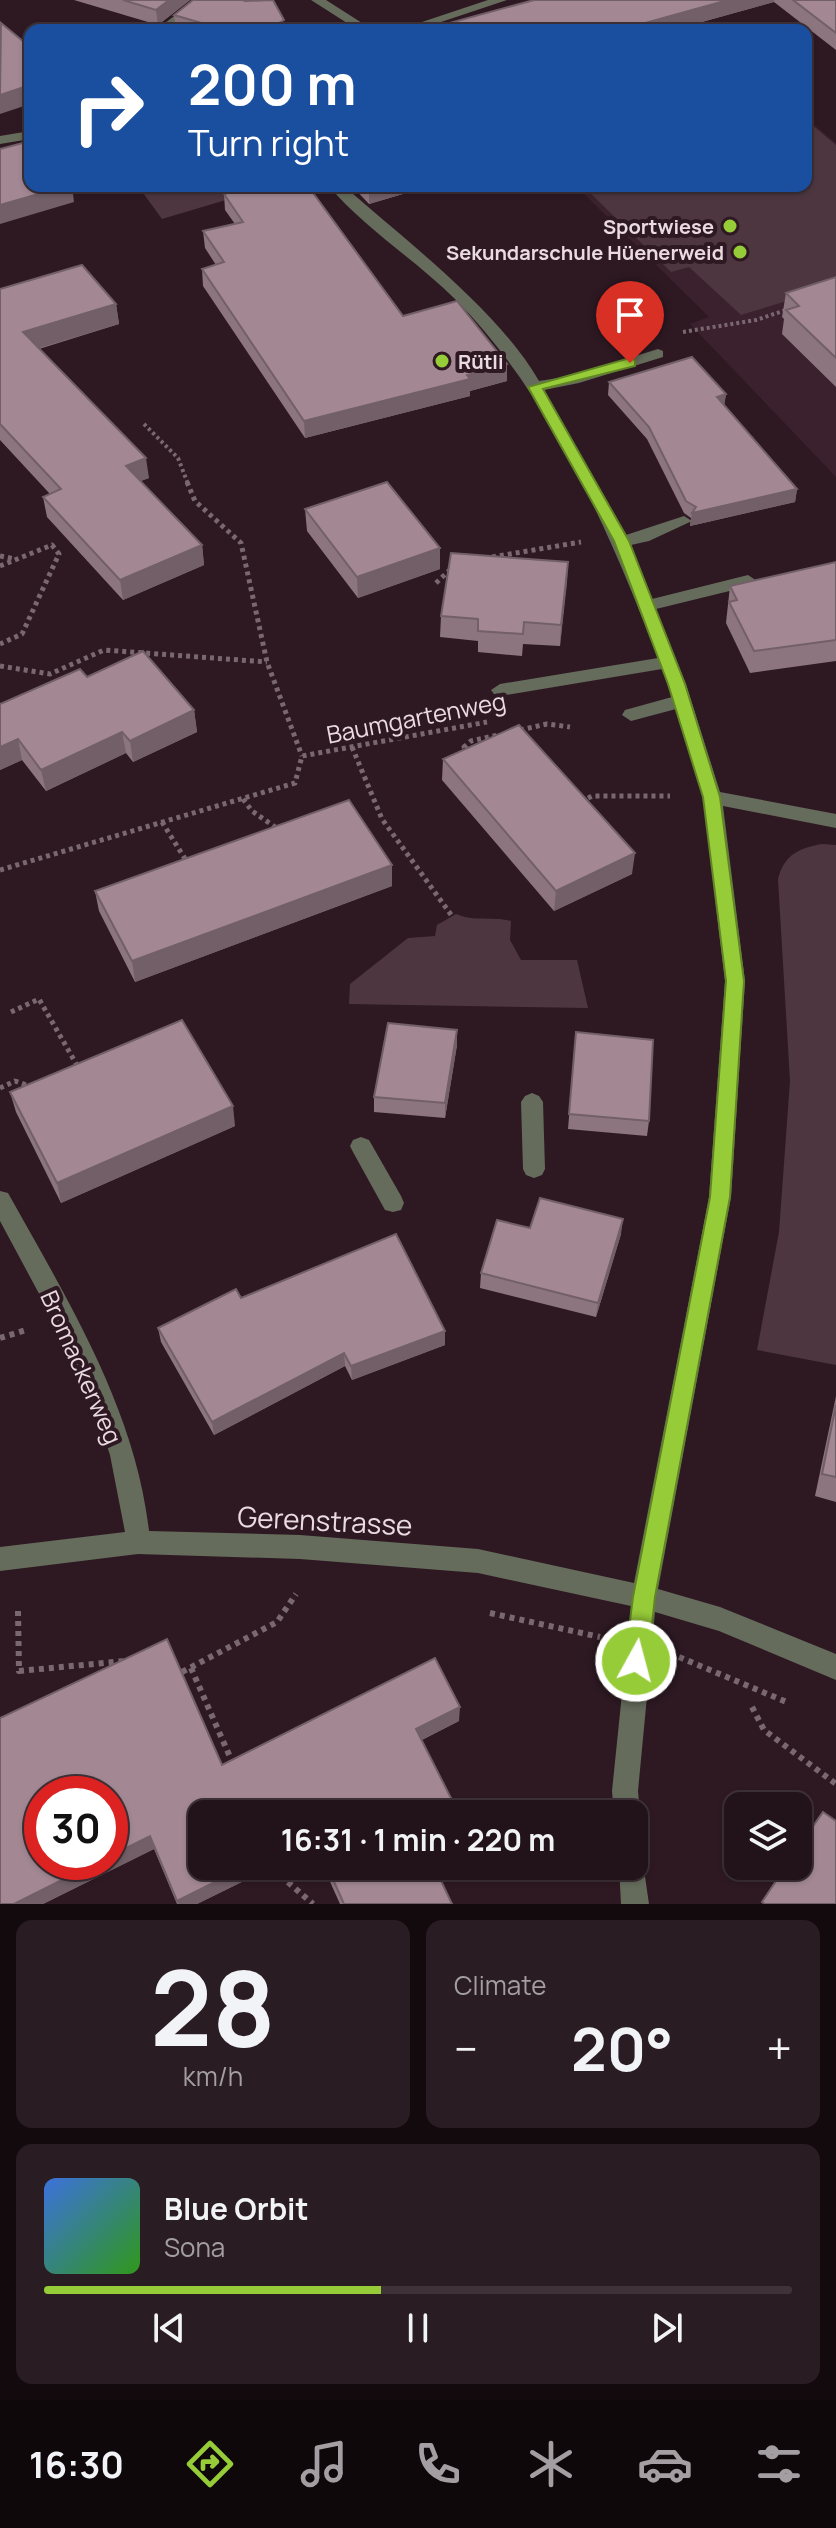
<!DOCTYPE html>
<html lang="en">
<head>
<meta charset="utf-8">
<style>
  body { margin:0; font-family:Manrope,sans-serif; background:#2a1c23; color:#f1f3f6; height:100vh; display:flex; flex-direction:column; font-size:30px; white-space:nowrap }
  * { box-sizing:border-box; margin:0 }
  p { font-size:26px; color:#a29ea2 }
  .icon { flex:none; width:44px; height:44px; fill:none; stroke:currentColor; stroke-width:2; stroke-linecap:round; stroke-linejoin:round }
  .map { position:relative; height:1904px; overflow:hidden }
  .drawer { display:flex; flex-direction:column; gap:16px; padding:16px; background:#130a0e; flex:1 }
  .drawer>* { flex:none }
  .hud { position:absolute; left:24px; top:24px; width:788px; height:168px; border-radius:16px; box-shadow:0 2px 6px #0004,0 0 0 2px #3f3239; background:#1a4fa0; color:#fff; overflow:hidden }
  .controls { position:absolute; left:724px; top:1792px; display:grid; gap:16px }
  .controls a { display:grid; place-items:center; width:88px; height:88px; border-radius:16px; background:#22131a; box-shadow:0 2px 6px #0004,0 0 0 2px #3f3239; font-size:40px }
  .speed { position:absolute; left:24px; top:1776px; display:flex; gap:16px; font-size:40px; font-weight:700; text-align:center }
  .speed>* { display:grid; place-content:center; width:104px; height:104px; border-radius:50%; background:#22131a; box-shadow:0 2px 6px #0004,0 0 0 2px #3f3239; line-height:1 }
  .speed .limit { border:12px solid #d22; background:#fff; color:#111 }
  .pin { position:absolute; display:grid; place-items:center; width:68px; height:68px; color:#fff; margin:-82px -34px; border-radius:50% 50% 50% 0; rotate:-45deg; box-shadow:0 0 8px #0007 }
  .pin .icon { rotate:45deg }
  .me { position:absolute; width:88px; margin:-44px; rotate:7deg; stroke-linejoin:round; filter:drop-shadow(0 0 6px #0008) }
  .turn { display:flex; align-items:center; gap:28px; height:168px; padding:0 32px; font-size:36px }
  .turn .icon { width:104px; height:104px; stroke-width:2.5 }
  .turn b { display:block; font-size:56px; line-height:68px }
  .big { font-size:60px; font-weight:700; line-height:1.1 }
  .drawer .widget { flex:1; display:flex; flex-direction:column; justify-content:center; gap:12px; min-width:0; padding:0 28px; border-radius:16px; background:#2a1c23 }
  .drawer .dial { align-items:center; gap:0 }
  .dial b { font-size:104px; line-height:1 }
  .song { display:flex; align-items:center; gap:24px }
  .cover { width:96px; height:96px; border-radius:12px; background:linear-gradient(135deg,hsl(220 70% 55%),hsl(110 70% 35%)) }
  .played { height:8px; border-radius:4px; background:linear-gradient(90deg,#97cc39 45%,#3f3239 45%) }
  .keys { display:flex; justify-content:space-around; direction:ltr }
  .heat { display:flex; justify-content:space-between; align-items:center; font-size:44px; direction:ltr }
  .drawer .tiles { flex:1; display:grid; gap:16px; grid-template-columns:1fr 1fr }
  .widget:last-child { grid-column:span 2 }
  .trip { position:absolute; left:188px; top:1800px; width:460px; height:80px; border-radius:16px; background:#22131a; box-shadow:0 2px 6px #0004,0 0 0 2px #3f3239; font-weight:700; line-height:80px; text-align:center }
  .tabs { display:flex; height:128px; justify-content:space-around; align-items:center; background:#0e080a; color:#a29ea2 }
  .tabs .icon { width:56px; height:56px }
  .tabs .current { color:#97cc39 }
  .tabs b { font-size:36px; color:#f1f3f6 }
  .map>svg:first-child { display:block }
  .built { fill:#3b212d }
  .green { fill:#4d3640 }
  .lines { fill:none; stroke-linecap:round; stroke-linejoin:round }
  .path-far2 { stroke:#7a6870; stroke-width:4; stroke-dasharray:3 3; stroke-linecap:butt }
  .path-far1 { stroke:#7a6870; stroke-width:5; stroke-dasharray:4 4; stroke-linecap:butt }
  .path { stroke:#7a6870; stroke-width:6; stroke-dasharray:5 5; stroke-linecap:butt }
  .minor { fill:#656c5c; fill-rule:evenodd }
  .wall { fill:#8c757e }
  .shaded-wall { fill:#725f67 }
  .building { fill:#a38893; stroke:#725f67; stroke-width:2 }
  .route { fill:#97cc39; stroke:#628525; stroke-width:2 }
  .poi-dot { fill:#97cc39; stroke:#2e1923; stroke-width:3 }
  .labels { text-anchor:middle; dominant-baseline:central; stroke-width:8; stroke-linejoin:round; paint-order:stroke }
  .far-poi-label { font-size:20px; font-weight:bold; fill:#eadbe1; stroke:#2e1923; text-anchor:end }
  .street-label { font-size:24px; fill:#eadbe1; stroke:#2e1923 }
  .near-street-label { font-size:28px; fill:#eadbe1; stroke:#2e1923 }
</style>
</head>
<body>
<div class="map">
<svg width="836" height="1904" viewBox="0 0 836 1904">
  <rect width="100%" height="100%" fill="#2e1923"/>
  <path class="built" d="M806 118 836 143V477L690 324 709 317 576 186H806Z"/>
  <g class="green">
    <path d="M806 120 836 145V286L741 315 689 267 671 272 583 186H806Z"/>
    <path d="M138 186H273L162 219Z"/>
    <path d="M822 844 836 845V1365L757 1350 779 1232 790 1081 778 879C784 855 799 848 822 844Z"/>
    <path d="M456 914C474 922 491 916 511 921L510 940 521 960H577L588 1008 349 1004 350 984 408 938 435 936 437 925Z"/>
  </g>
  <g class="lines">
    <g class="path-far2">
      <path d="M683 332 756 320 786 310"/>
      <path d="M144 424 178 458 188 484"/>
    </g>
    <g class="path-far1">
      <path d="M187 482 195 501 241 543 267 662 302 756"/>
      <path d="M0 556 15 559"/>
      <path d="M492 557 581 542"/>
      <path d="M0 566 52 545 59 554 22 634 0 644"/>
      <path d="M436 583 452 568"/>
      <path d="M0 666 50 674 104 650 267 662"/>
      <path d="M520 730 547 724 570 727"/>
      <path d="M352 747 382 819 452 916"/>
      <path d="M469 754 464 747 471 741 498 735"/>
      <path d="M243 799 252 811 278 829"/>
      <path d="M581 802 592 796H670"/>
      <path d="M162 822 187 862"/>
      <path d="M0 870 295 783 302 756 487 722"/>
      <path d="M11 1012 39 999 78 1067"/>
      <path d="M0 1088 15 1081 32 1087"/>
    </g>
    <g class="path">
      <path d="M0 1338 26 1330"/>
      <path d="M18 1611 19 1671 125 1661"/>
      <path d="M490 1613 600 1637"/>
      <path d="M679 1657 789 1703"/>
      <path d="M191 1668 234 1766"/>
      <path d="M182 1672 277 1622 296 1594"/>
      <path d="M752 1707 764 1730 836 1784"/>
      <path d="M277 1866 281 1876 313 1904"/>
    </g>
    <g class="minor">
      <path d="M195 0H209L170 30H156Z"/>
      <path d="M311 0H326L373 30H358Z"/>
      <path d="M488 0H507L417 30H398Z"/>
      <path d="M30 131V139L0 144V136Z"/>
      <path d="M329 186H344C405 240 500 312 539 381L571 376 658 349 663 351V357L579 383 544 390 626 535 684 516 692 521 649 541 631 545 652 599 748 575 757 581 754 585 656 609 686 684 720 792 836 814V828L723 806 745 981 731 1197 658 1589 720 1607 836 1654V1680L719 1631 655 1612 638 1791 640 1814 634 1824V1814H614L612 1791 631 1606 478 1573 300 1559 138 1554 0 1571V1547L125 1532 110 1455 95 1410 58 1329 0 1221V1191L8 1193C67 1299 135 1408 149 1531L300 1535 478 1549 634 1583 709 1197 725 981 703 797 676 709 631 721 622 715 625 710 672 697 662 669 500 696 494 694 491 690 500 684 658 658C610 533 551 396 456 300 416 260 365 229 329 186Z"/>
      <path d="M532 1093 539 1096 543 1102 545 1169 542 1175 534 1178 526 1175 523 1169 521 1102 525 1096Z"/>
      <path d="M361 1137 369 1140 401 1196 404 1203 401 1210 393 1212 385 1210 353 1152 350 1146 353 1140Z"/>
      <path d="M634 1853 642 1856 649 1904H621L619 1866H634Z"/>
    </g>
  </g>
  <g class="wall">
    <path d="M74 0H190L158 25Z"/>
    <path d="M534 0H836V50L774 2 673 30H424Z"/>
    <path d="M174 15 284 26 290 30H176Z"/>
    <path d="M352 186H430L369 204Z"/>
    <path d="M224 194 403 316 507 381 470 391V396L305 438 203 286 202 269 216 265 205 248 203 231 235 224 225 210Z"/>
    <path d="M836 277V387L782 334 784 319 782 317 786 293Z"/>
    <path d="M0 289 116 304 119 324 39 349 149 478 140 481 202 545 204 565 123 600 47 517 43 497 50 494 0 440Z"/>
    <path d="M609 382 726 394 724 405 797 489 795 502 690 526 691 518 684 513 647 439 608 395Z"/>
    <path d="M305 509 440 548V569L358 598 307 531Z"/>
    <path d="M568 562 560 646 523 644 522 656 478 652V641L440 637 441 616Z"/>
    <path d="M836 562V661L750 673 726 623 730 586Z"/>
    <path d="M87 677 194 710 197 732 133 762 126 753 46 791 22 760 0 770V704Z"/>
    <path d="M443 759 632 874 554 911 442 780Z"/>
    <path d="M392 865V886L135 982 99 911 95 891Z"/>
    <path d="M457 1030V1045L445 1118 374 1112V1097Z"/>
    <path d="M576 1032 649 1121 647 1136 568 1129Z"/>
    <path d="M10 1092 235 1126 61 1203 16 1112Z"/>
    <path d="M530 1228 621 1234 596 1317 480 1288 481 1273Z"/>
    <path d="M241 1298 445 1345 352 1380 345 1366 214 1435 161 1342 158 1328Z"/>
    <path d="M836 1396V1502L815 1496Z"/>
    <path d="M459 1721 422 1740 202 1814V1866H274L197 1904H177L154 1849 43 1904H0L222 1765Z"/>
    <path d="M323 1866H434L452 1904H340Z"/>
  </g>
  <g class="shaded-wall">
    <path d="M169 0H190L158 25 156 10Z"/>
    <path d="M728 0H774V2L673 30H620Z"/>
    <path d="M30 85V104L0 114V95Z"/>
    <path d="M66 186H72L74 202 0 224V205Z"/>
    <path d="M377 186H430L369 204V188Z"/>
    <path d="M116 304 119 324 26 352 23 332Z"/>
    <path d="M507 364V381L470 391V396L305 438 304 421Z"/>
    <path d="M726 394 724 407 717 397Z"/>
    <path d="M146 458 149 478 128 486 126 466Z"/>
    <path d="M797 489 795 502 690 526 692 513Z"/>
    <path d="M202 545 204 565 123 600 120 580Z"/>
    <path d="M440 548V569L358 598 357 577Z"/>
    <path d="M568 562 567 583 560 646 561 625Z"/>
    <path d="M194 710 197 732 133 762 130 741Z"/>
    <path d="M122 732 126 753 46 791 41 770Z"/>
    <path d="M18 739 22 760 0 770V747Z"/>
    <path d="M635 853 632 874 554 911 556 891Z"/>
    <path d="M392 865V886L135 982 132 961Z"/>
    <path d="M457 1030V1045L445 1118V1103Z"/>
    <path d="M233 1106 235 1126 61 1203 57 1183Z"/>
    <path d="M623 1219 621 1234 596 1317 598 1303Z"/>
    <path d="M445 1331V1345L352 1380 351 1366Z"/>
    <path d="M344 1353 345 1366 214 1435 212 1422Z"/>
    <path d="M460 1707 459 1721 417 1742 416 1729Z"/>
    <path d="M150 1836 154 1849 43 1904H14L98 1862H110V1856Z"/>
    <path d="M247 1866H274L197 1904H178L177 1901Z"/>
  </g>
  <g class="building">
    <path d="M123 0H169L156 10Z"/>
    <path d="M193 0H243L245 1 273 0 284 20 279 23 290 30H180L198 22 174 15Z"/>
    <path d="M534 0H728L620 30H424Z"/>
    <path d="M793 0H836V33Z"/>
    <path d="M1 23 30 47V85L0 95Z"/>
    <path d="M30 141V186H66L0 205V149Z"/>
    <path d="M257 186H308L403 316 457 301 507 364 467 375 470 379 304 421 202 269 224 262 203 231 243 222 224 194Z"/>
    <path d="M82 265 116 304 23 332 146 458 126 466 202 545 120 580 43 497 61 489 0 424V289Z"/>
    <path d="M836 277V358L786 310 799 306 786 293Z"/>
    <path d="M692 357 726 394 717 397 797 489 692 513 696 507 686 501 649 427 609 382Z"/>
    <path d="M387 482 440 548 357 577 305 509Z"/>
    <path d="M451 553 568 562 561 625 524 622 523 634 478 631V619L441 616Z"/>
    <path d="M836 562V640L754 651 729 602 737 600 730 586Z"/>
    <path d="M143 651 194 710 130 741 122 732 41 770 18 739 0 747V704L80 669 87 677Z"/>
    <path d="M519 725 635 853 556 891 443 759Z"/>
    <path d="M349 800 392 865 132 961 95 891Z"/>
    <path d="M182 1020 233 1106 57 1183 10 1092Z"/>
    <path d="M388 1023 457 1030 445 1103 374 1097Z"/>
    <path d="M576 1032 653 1040 649 1121 569 1114Z"/>
    <path d="M540 1198 623 1219 598 1303 481 1273 497 1220 530 1228Z"/>
    <path d="M396 1234 445 1331 351 1366 344 1353 212 1422 158 1328 236 1289 241 1298Z"/>
    <path d="M836 1405V1477L822 1474Z"/>
    <path d="M167 1639 222 1765 435 1658 460 1707 416 1729 457 1810 450 1814H202V1866H247L177 1901 150 1836 110 1856V1794H42V1862H98L14 1904H0V1718Z"/>
    <path d="M823 1812 836 1821V1904H765L762 1902 786 1866H798V1848Z"/>
    <path d="M327 1866H434L452 1904H344Z"/>
  </g>
  <path class="route" d="M630 358 635 360V366L543 389 629 541 685 684 720 797 744 981 730 1197 655 1597 648 1661 645 1669 636 1672 628 1669 625 1661 633 1597 710 1197 726 981 703 797 668 684 614 541 528 387Z"/>
  <g class="poi-dot">
    <circle cx="730" cy="226" r="8"/>
    <circle cx="740" cy="252" r="8"/>
    <circle cx="442" cy="361" r="8"/>
  </g>
  <g class="labels">
    <g class="far-poi-label">
      <text x="714" y="226">Sportwiese</text>
      <text x="724" y="252">Sekundarschule Hüenerweid</text>
      <text x="458" y="361" text-anchor="start">Rütli</text>
    </g>
    <g class="street-label">
      <text transform="translate(416 717) rotate(-11)">Baumgartenweg</text>
      <text transform="translate(82 1367) rotate(66)">Bromackerweg</text>
    </g>
    <g class="near-street-label">
      <text transform="translate(325 1520) rotate(3)">Gerenstrasse</text>
    </g>
  </g>
</svg>
<div class="controls">
<a><svg class="icon" aria-label="layers" viewBox="0 0 24 24"><path d="M12 4l9 5-9 5-9-5zM3 14l9 5 9-5"/></svg></a>
</div>
<div class="speed"><div class="limit">30</div></div>
<div class="pin" style="left:630px;top:363px;background:#d93025"><svg class="icon" aria-label="arrive" viewBox="0 0 24 24"><path d="M6 21V4h12l-3 4 3 4H6"/></svg></div>
<svg class="me" style="left:636px;top:1661px" viewBox="-20 -20 40 40"><circle r="17" fill="#97cc39" stroke="#fff" stroke-width="3"/><path d="M0-11L8 9 0 5-8 9z" fill="#fff"/></svg>
<div class="trip">16:31 · 1 min · 220 m</div>
<div class="hud">
<div class="turn"><svg class="icon" aria-label="right" viewBox="0 0 24 24"><path d="M7 20v-9h11M14 6l5 5-5 5"/></svg><div><b>200 m</b>Turn right</div></div>
</div>
</div>
<section class="drawer">
<div class="tiles">
<div class="widget dial"><b>28</b><p>km/h</p></div>
<div class="widget"><p>Climate</p>
<div class="heat"><a>−</a><b class="big">20°</b><a>+</a></div>
</div>
<div class="widget">
<div class="song"><i class="cover"></i><div><b>Blue Orbit</b><p>Sona</p></div></div>
<div class="played"></div>
<div class="keys"><svg class="icon" aria-label="previous" viewBox="0 0 24 24"><path d="M18 5L8 12l10 7zM5 5v14"/></svg><svg class="icon" aria-label="pause" viewBox="0 0 24 24"><path d="M8 5v14M16 5v14"/></svg><svg class="icon" aria-label="next" viewBox="0 0 24 24"><path d="M6 5l10 7-10 7zM19 5v14"/></svg></div>
</div>
</div>
</section>
<nav class="tabs">
<b>16:30</b>
<svg class="icon current" aria-label="directions" viewBox="0 0 24 24"><path d="M12 3l9 9-9 9-9-9zM9 14v-3h6M13 9l2 2-2 2"/></svg>
<svg class="icon" aria-label="music" viewBox="0 0 24 24"><path d="M9 18V5l10-2v13"/><circle cx="6" cy="18" r="3"/><circle cx="16" cy="16" r="3"/></svg>
<svg class="icon" aria-label="phone" viewBox="0 0 24 24"><path d="M5 4h4l2 5-3 2q2 4 5 5l2-3 5 2v4C11 20 4 13 5 4z"/></svg>
<svg class="icon" aria-label="climate" viewBox="0 0 24 24"><path d="M12 3v18M4 7l16 10M4 17L20 7"/></svg>
<svg class="icon" aria-label="car" viewBox="0 0 24 24"><path d="M5 17H2v-5l4-1 3-4h7l3 4 3 1v5h-3M9 17h6M6 11h13"/><circle cx="7" cy="17" r="2"/><circle cx="17" cy="17" r="2"/></svg>
<svg class="icon" aria-label="filters" viewBox="0 0 24 24"><path d="M4 7h16M4 17h16"/><circle cx="9" cy="7" r="2"/><circle cx="15" cy="17" r="2"/></svg>
</nav>
</body>
</html>
